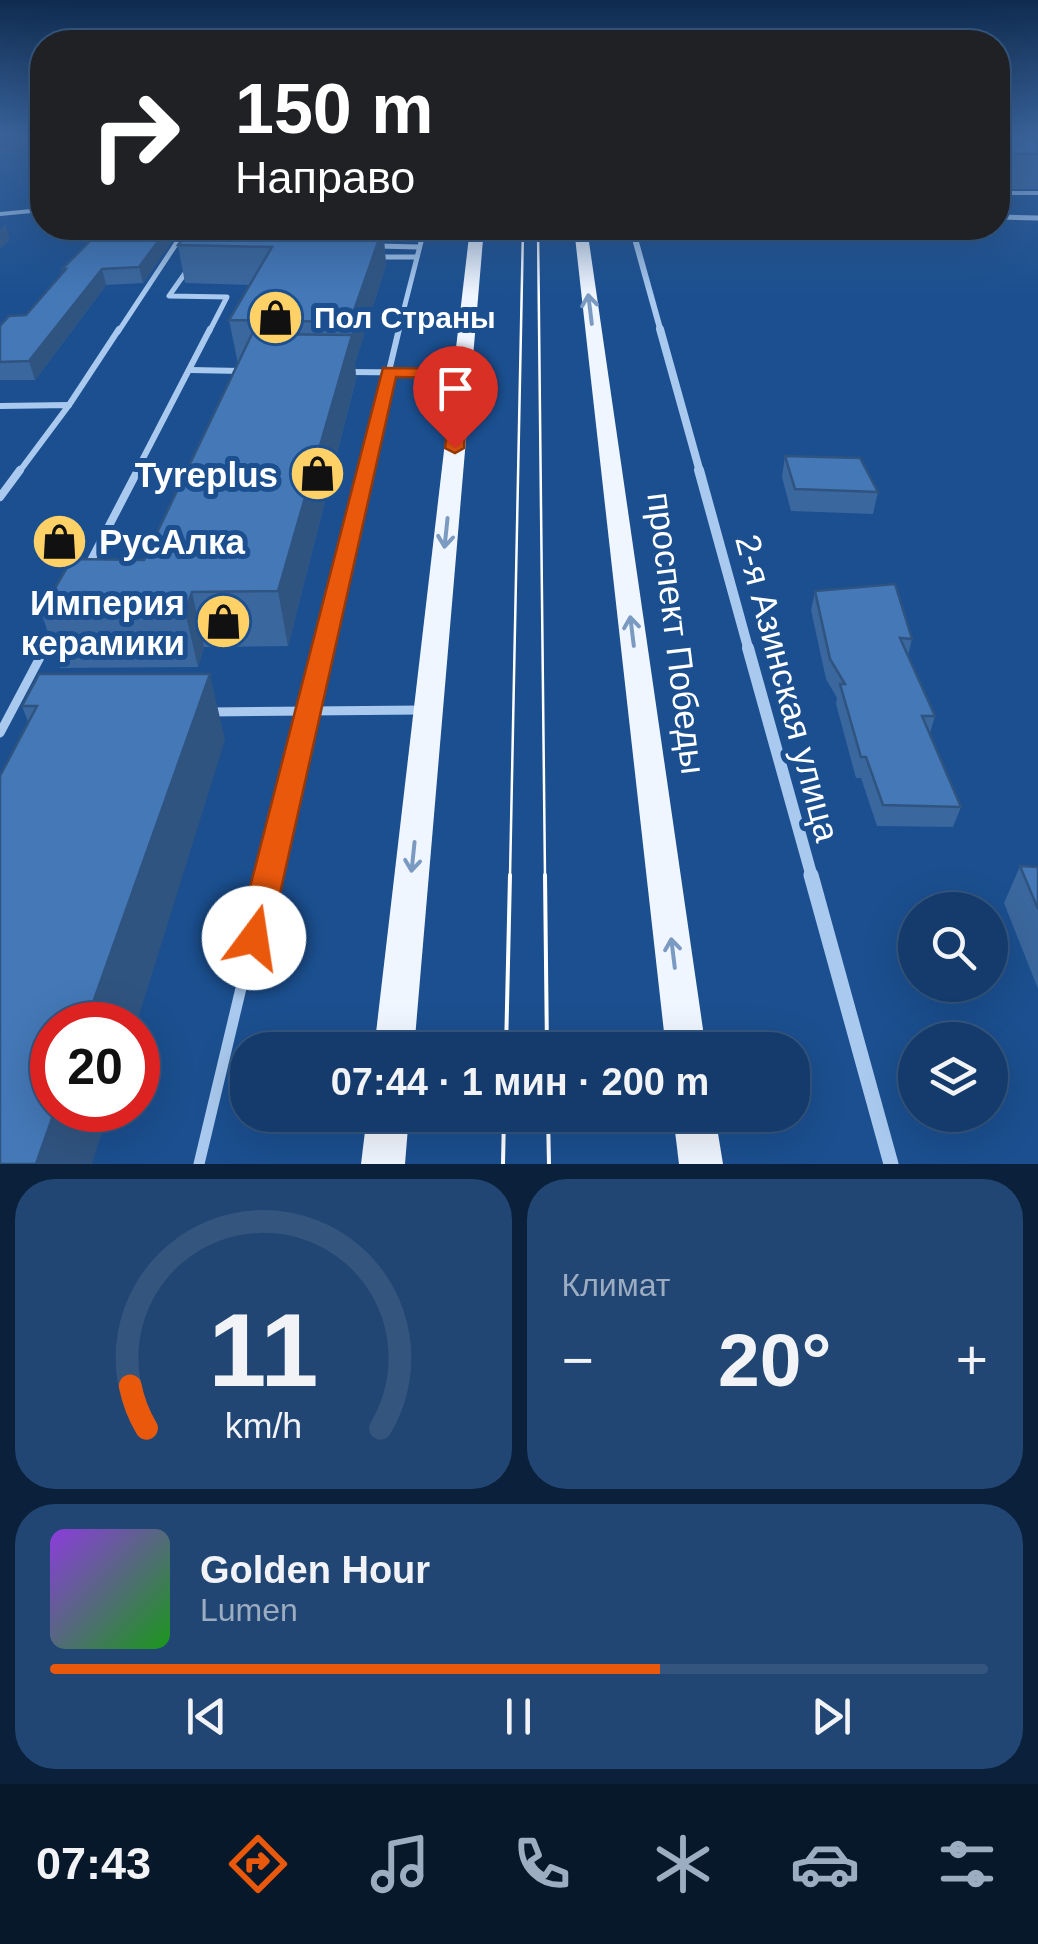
<!DOCTYPE html>
<html lang="ru">
<head>
<meta charset="utf-8">
<style>
  body { margin:0; font-family:Helvetica,sans-serif; background:#214673; color:#f1f3f6; height:100vh; display:flex; flex-direction:column; font-size:38px; white-space:nowrap }
  * { box-sizing:border-box; margin:0 }
  p { font-size:32px; color:#9dadc1 }
  .icon { flex:none; width:55px; height:55px; fill:none; stroke:currentColor; stroke-width:2; stroke-linecap:round; stroke-linejoin:round }
  .map { position:relative; height:1164px; overflow:hidden }
  .sheet { display:flex; flex-direction:column; gap:15px; padding:15px; background:#0b203b; flex:1 }
  .sheet>* { flex:none }
  .guide { position:absolute; left:30px; top:30px; width:980px; height:210px; border-radius:40px; box-shadow:0 10px 40px #0002,0 0 0 2px #33557e; background:#202124; color:#fff; overflow:hidden }
  .tools { position:absolute; left:898px; top:892px; display:grid; gap:20px }
  .tools a { display:grid; place-items:center; width:110px; height:110px; border-radius:50%; background:#143b6b; box-shadow:0 10px 40px #0002,0 0 0 2px #33557e; font-size:50px }
  .speed { position:absolute; left:30px; top:1002px; display:flex; gap:20px; font-size:50px; font-weight:700; text-align:center }
  .speed>* { display:grid; place-content:center; width:130px; height:130px; border-radius:50%; background:#143b6b; box-shadow:0 10px 40px #0002,0 0 0 2px #33557e; line-height:1 }
  .speed .limit { border:15px solid #d22; background:#fff; color:#111 }
  .pin { position:absolute; display:grid; place-items:center; width:85px; height:85px; color:#fff; margin:-102px -42px; border-radius:50% 50% 50% 0; rotate:-45deg; box-shadow:0 0 10px #0007 }
  .pin .icon { rotate:45deg }
  .me { position:absolute; width:110px; margin:-55px; rotate:14deg; stroke-linejoin:round; filter:drop-shadow(0 0 8px #0008) }
  .turn { display:flex; align-items:center; gap:35px; height:210px; padding:0 40px; font-size:45px }
  .turn .icon { width:130px; height:130px; stroke-width:2.5 }
  .turn b { display:block; font-size:70px; line-height:85px }
  .big { font-size:75px; font-weight:600; line-height:1.1 }
  .sheet .card { flex:1; display:flex; flex-direction:column; justify-content:center; gap:15px; min-width:0; padding:0 35px; border-radius:40px; background:#214673 }
  .sheet .dial { align-items:center; gap:0 }
  .dial svg { height:260px; overflow:visible; fill:none; stroke:#33557e; stroke-width:7; stroke-linecap:round; text-anchor:middle }
  .dial text { fill:#f1f3f6; stroke:none }
  .song { display:flex; align-items:center; gap:30px }
  .cover { width:120px; height:120px; border-radius:15px; background:linear-gradient(135deg,hsl(270 70% 55%),hsl(120 70% 35%)) }
  .played { height:10px; border-radius:5px; background:linear-gradient(90deg,#ea580c 65%,#33557e 65%) }
  .keys { display:flex; justify-content:space-around; direction:ltr }
  .heat { display:flex; justify-content:space-between; align-items:center; font-size:55px; direction:ltr }
  .sheet .tiles { flex:1; display:grid; gap:15px; grid-template-columns:1fr 1fr }
  .card:last-child { grid-column:span 2 }
  .trip { position:absolute; left:230px; top:1032px; width:580px; height:100px; border-radius:40px; background:#143b6b; box-shadow:0 10px 40px #0002,0 0 0 2px #33557e; font-weight:600; line-height:100px; text-align:center }
  .tabs { display:flex; height:160px; justify-content:space-around; align-items:center; background:#08182b; color:#9dadc1 }
  .tabs .icon { width:70px; height:70px }
  .tabs .current { color:#ea580c }
  .tabs b { font-size:45px; color:#f1f3f6 }
  .map>svg:first-child { display:block }
  .lines { fill:none; stroke-linecap:round; stroke-linejoin:round }
  .service-far5 { stroke:#a9c9ee; stroke-width:4 }
  .service-far4 { stroke:#a9c9ee; stroke-width:5 }
  .service-far3 { stroke:#a9c9ee; stroke-width:6 }
  .service-far2 { stroke:#a9c9ee; stroke-width:8 }
  .service-far1 { stroke:#a9c9ee; stroke-width:9 }
  .service { stroke:#a9c9ee; stroke-width:11 }
  .minor-far5 { stroke:#a9c9ee; stroke-width:5 }
  .minor-far4 { stroke:#a9c9ee; stroke-width:6 }
  .minor-far3 { stroke:#a9c9ee; stroke-width:8 }
  .minor-far2 { stroke:#a9c9ee; stroke-width:10 }
  .minor-far1 { stroke:#a9c9ee; stroke-width:12 }
  .minor { stroke:#a9c9ee; stroke-width:15 }
  .primary { fill:#f0f6ff; fill-rule:evenodd }
  .tram-far1 { stroke:#fff; stroke-width:2.5 }
  .tram { stroke:#fff; stroke-width:4 }
  .wall { fill:#3a679d }
  .shaded-wall { fill:#305480 }
  .building { fill:#4478b7; stroke:#305480; stroke-width:2.5 }
  .oneway { stroke:#7b9ac1 }
  .route { fill:#ea580c; stroke:#983908; stroke-width:2.5 }
  .labels { text-anchor:middle; dominant-baseline:central; stroke-width:10; stroke-linejoin:round; paint-order:stroke }
  .far-poi-label { font-size:30px; font-weight:bold; fill:#fff; stroke:#1b4f8f; text-anchor:start }
  .poi-label { font-size:35px; font-weight:bold; fill:#fff; stroke:#1b4f8f; text-anchor:end }
  .street-label { font-size:35px; fill:#fff; stroke:#1b4f8f }
</style>
</head>
<body>
<div class="map">
<svg width="1038" height="1164" viewBox="0 0 1038 1164">
  <rect width="100%" height="100%" fill="#1b4f8f"/>
  <g class="lines">
    <g class="service-far5">
      <path d="M998 193H1038"/>
      <path d="M0 214 42 210"/>
    </g>
    <g class="service-far4">
      <path d="M377 246 419 247"/>
      <path d="M375 257H416"/>
      <path d="M188 269 169 296 227 297 209 332"/>
      <path d="M118 332 176 244H188"/>
      <path d="M398 332 422 238 475 237"/>
    </g>
    <g class="service-far3">
      <path d="M191 370 241 371"/>
      <path d="M350 372 461 373"/>
      <path d="M69 405 119 329"/>
      <path d="M0 406 69 405 19 472"/>
      <path d="M136 472 210 329"/>
      <path d="M365 472 399 329"/>
    </g>
    <g class="service-far2">
      <path d="M0 497 20 470"/>
      <path d="M87 568 138 470"/>
      <path d="M44 651 53 633"/>
      <path d="M322 651 365 470"/>
    </g>
    <g class="service-far1">
      <path d="M210 712 421 710"/>
      <path d="M0 733 45 648"/>
      <path d="M268 877 322 648"/>
    </g>
    <path class="service" d="M199 1164 268 875"/>
    <path class="minor-far5" d="M998 217 1038 218"/>
    <path class="minor-far4" d="M632 228 661 332"/>
    <path class="minor-far3" d="M660 329 700 472"/>
    <path class="minor-far2" d="M699 470 749 651"/>
    <path class="minor-far1" d="M748 648 812 877"/>
    <path class="minor" d="M811 875 891 1164"/>
    <g class="primary">
      <path d="M470 228H484L414 1050H374Z"/>
      <path d="M574 228H587L706 1050H666Z"/>
      <path d="M367 1115H409L405 1164H361Z"/>
      <path d="M673 1115H715L723 1164H679Z"/>
    </g>
    <g class="tram-far1">
      <path d="M538 228 545 877"/>
      <path d="M510 877 523 228"/>
    </g>
    <g class="tram">
      <path d="M545 875 547 1050"/>
      <path d="M506 1050 510 875"/>
      <path d="M548 1115 549 1164"/>
      <path d="M503 1164 504 1115"/>
    </g>
  </g>
  <g class="wall">
    <rect x="998" y="133" width="40" height="56"/>
    <path d="M103 228H383L386 265 355 363 356 379 288 646 204 647 198 667 60 668 41 612 144 560 238 364 229 320 250 285 185 283 178 245 183 238H174L143 283 106 285 35 380H0V326L26 315 63 272 62 269Z"/>
    <path d="M785 456 878 492 873 514 791 511 782 477Z"/>
    <path d="M815 591 912 639 908 656 935 716 930 733 961 807 953 827 877 826 861 778H856L836 704 837 698 826 679 811 610Z"/>
    <path d="M39 674 225 740 28 722 22 706Z"/>
    <path d="M1020 866 1038 867V989L1004 903Z"/>
  </g>
  <g class="shaded-wall">
    <path d="M0 133H42V143L0 154Z"/>
    <path d="M6 225 10 240 0 249V229Z"/>
    <path d="M168 228H172L174 238 143 283 139 267Z"/>
    <path d="M383 228 386 265 355 363 356 379 288 646 278 591 352 337 350 322Z"/>
    <path d="M102 269 106 285 35 380 29 361Z"/>
    <path d="M192 592 204 647 198 667 185 612Z"/>
    <path d="M210 674 225 740 136 1025H85Z"/>
    <path d="M55 1110H109L92 1164H36Z"/>
  </g>
  <g class="building">
    <path d="M998 133H1024L1038 141V154H998Z"/>
    <path d="M103 228H168L139 267 102 269 29 361 0 362V326L9 316 26 315 66 269H62Z"/>
    <path d="M191 228H383L350 322 229 320 272 247 178 245Z"/>
    <path d="M252 334 352 335 278 591 192 592 185 612H41L72 559 144 560Z"/>
    <path d="M785 456 860 458 878 492 795 489Z"/>
    <path d="M895 584 912 639 900 638 935 716H922L961 807 883 805 866 757H861L840 684H845L830 659 815 591Z"/>
    <path d="M39 674H210L85 1025H52V1110H55L36 1164H0V776L37 706H22Z"/>
    <path d="M1020 866 1038 867V909Z"/>
  </g>
  <defs><path id="oneway-shaft" d="M-6 0H5M1.5-3L5.5 0L1.5 3" fill="none" stroke-width="1.6" stroke-linecap="round" stroke-linejoin="round" transform="scale(2.5)"/></defs>
  <g class="oneway">
    <use href="#oneway-shaft" transform="translate(590 309) rotate(-97)"/>
    <use href="#oneway-shaft" transform="translate(446 533) rotate(96)"/>
    <use href="#oneway-shaft" transform="translate(632 631) rotate(-97)"/>
    <use href="#oneway-shaft" transform="translate(413 857) rotate(96)"/>
    <use href="#oneway-shaft" transform="translate(673 953) rotate(-97)"/>
  </g>
  <linearGradient id="sky" x2="0" y2="1"><stop stop-color="#0f2b4f"/><stop offset="0.45" stop-color="#39639b"/><stop offset="1" stop-color="#39639b" stop-opacity="0"/></linearGradient>
  <rect width="1038" height="296" fill="url(#sky)"/>
  <path class="route" d="M383 368 469 369 464 448 455 453 445 448 454 378 396 377 270 938 265 948 254 952 242 948 237 938Z"/>
  <defs>
    <symbol id="shop-disc" viewBox="-11 -11 22 22"><circle r="9.5" fill="#ffd166" stroke="#1b4f8f"/><path d="M-5-2.5h2.3a2.7 3.5 0 0 1 5.4 0H5L5.5 6h-11ZM-1.5-2.5h3a1.5 2.3 0 0 0-3 0Z" fill="#111"/></symbol>
  </defs>
  <g fill-rule="evenodd">
    <use href="#shop-disc" x="244" y="286" width="63" height="63"/>
    <use href="#shop-disc" x="286" y="442" width="63" height="63"/>
    <use href="#shop-disc" x="28" y="510" width="63" height="63"/>
    <use href="#shop-disc" x="192" y="590" width="63" height="63"/>
  </g>
  <g class="labels">
    <g class="far-poi-label">
      <text x="314" y="317">Пол Страны</text>
    </g>
    <g class="poi-label">
      <text x="278" y="474">Tyreplus</text>
      <text x="99" y="541" text-anchor="start">РусАлка</text>
      <text x="185" y="602">Империя<tspan x="185" dy="40">керамики</tspan></text>
    </g>
    <g class="street-label">
      <text transform="translate(677 633) rotate(83)">проспект Победы</text>
      <text transform="translate(788 688) rotate(75)">2-я Азинская улица</text>
    </g>
  </g>
</svg>
<div class="tools">
<a><svg class="icon" aria-label="search" viewBox="0 0 24 24"><circle cx="10" cy="10" r="6"/><path d="M15 15l6 6"/></svg></a>
<a><svg class="icon" aria-label="layers" viewBox="0 0 24 24"><path d="M12 4l9 5-9 5-9-5zM3 14l9 5 9-5"/></svg></a>
</div>
<div class="speed"><div class="limit">20</div></div>
<div class="pin" style="left:455px;top:448px;background:#d93025"><svg class="icon" aria-label="arrive" viewBox="0 0 24 24"><path d="M6 21V4h12l-3 4 3 4H6"/></svg></div>
<svg class="me" style="left:254px;top:938px" viewBox="-20 -20 40 40"><circle r="19" fill="#fff"/><path d="M0-13L10 11 0 6-10 11z" fill="#ea580c"/></svg>
<div class="trip">07:44 · 1 мин · 200 m</div>
<div class="guide">
<div class="turn"><svg class="icon" aria-label="right" viewBox="0 0 24 24"><path d="M7 20v-9h11M14 6l5 5-5 5"/></svg><div><b>150 m</b>Направо</div></div>
</div>
</div>
<section class="sheet">
<div class="tiles">
<div class="card dial"><svg viewBox="0 0 100 80">
<path d="M14 69A42 42 0 1 1 86 69"/>
<path d="M14 69A42 42 0 0 1 9 56" stroke="#ea580c"/>
<text x="50" y="56" font-size="32" font-weight="700">11</text>
<text x="50" y="72" font-size="11">km/h</text>
</svg></div>
<div class="card"><p>Климат</p>
<div class="heat"><a>−</a><b class="big">20°</b><a>+</a></div>
</div>
<div class="card">
<div class="song"><i class="cover"></i><div><b>Golden Hour</b><p>Lumen</p></div></div>
<div class="played"></div>
<div class="keys"><svg class="icon" aria-label="previous" viewBox="0 0 24 24"><path d="M18 5L8 12l10 7zM5 5v14"/></svg><svg class="icon" aria-label="pause" viewBox="0 0 24 24"><path d="M8 5v14M16 5v14"/></svg><svg class="icon" aria-label="next" viewBox="0 0 24 24"><path d="M6 5l10 7-10 7zM19 5v14"/></svg></div>
</div>
</div>
</section>
<nav class="tabs">
<b>07:43</b>
<svg class="icon current" aria-label="directions" viewBox="0 0 24 24"><path d="M12 3l9 9-9 9-9-9zM9 14v-3h6M13 9l2 2-2 2"/></svg>
<svg class="icon" aria-label="music" viewBox="0 0 24 24"><path d="M9 18V5l10-2v13"/><circle cx="6" cy="18" r="3"/><circle cx="16" cy="16" r="3"/></svg>
<svg class="icon" aria-label="phone" viewBox="0 0 24 24"><path d="M5 4h4l2 5-3 2q2 4 5 5l2-3 5 2v4C11 20 4 13 5 4z"/></svg>
<svg class="icon" aria-label="climate" viewBox="0 0 24 24"><path d="M12 3v18M4 7l16 10M4 17L20 7"/></svg>
<svg class="icon" aria-label="car" viewBox="0 0 24 24"><path d="M5 17H2v-5l4-1 3-4h7l3 4 3 1v5h-3M9 17h6M6 11h13"/><circle cx="7" cy="17" r="2"/><circle cx="17" cy="17" r="2"/></svg>
<svg class="icon" aria-label="filters" viewBox="0 0 24 24"><path d="M4 7h16M4 17h16"/><circle cx="9" cy="7" r="2"/><circle cx="15" cy="17" r="2"/></svg>
</nav>
</body>
</html>
